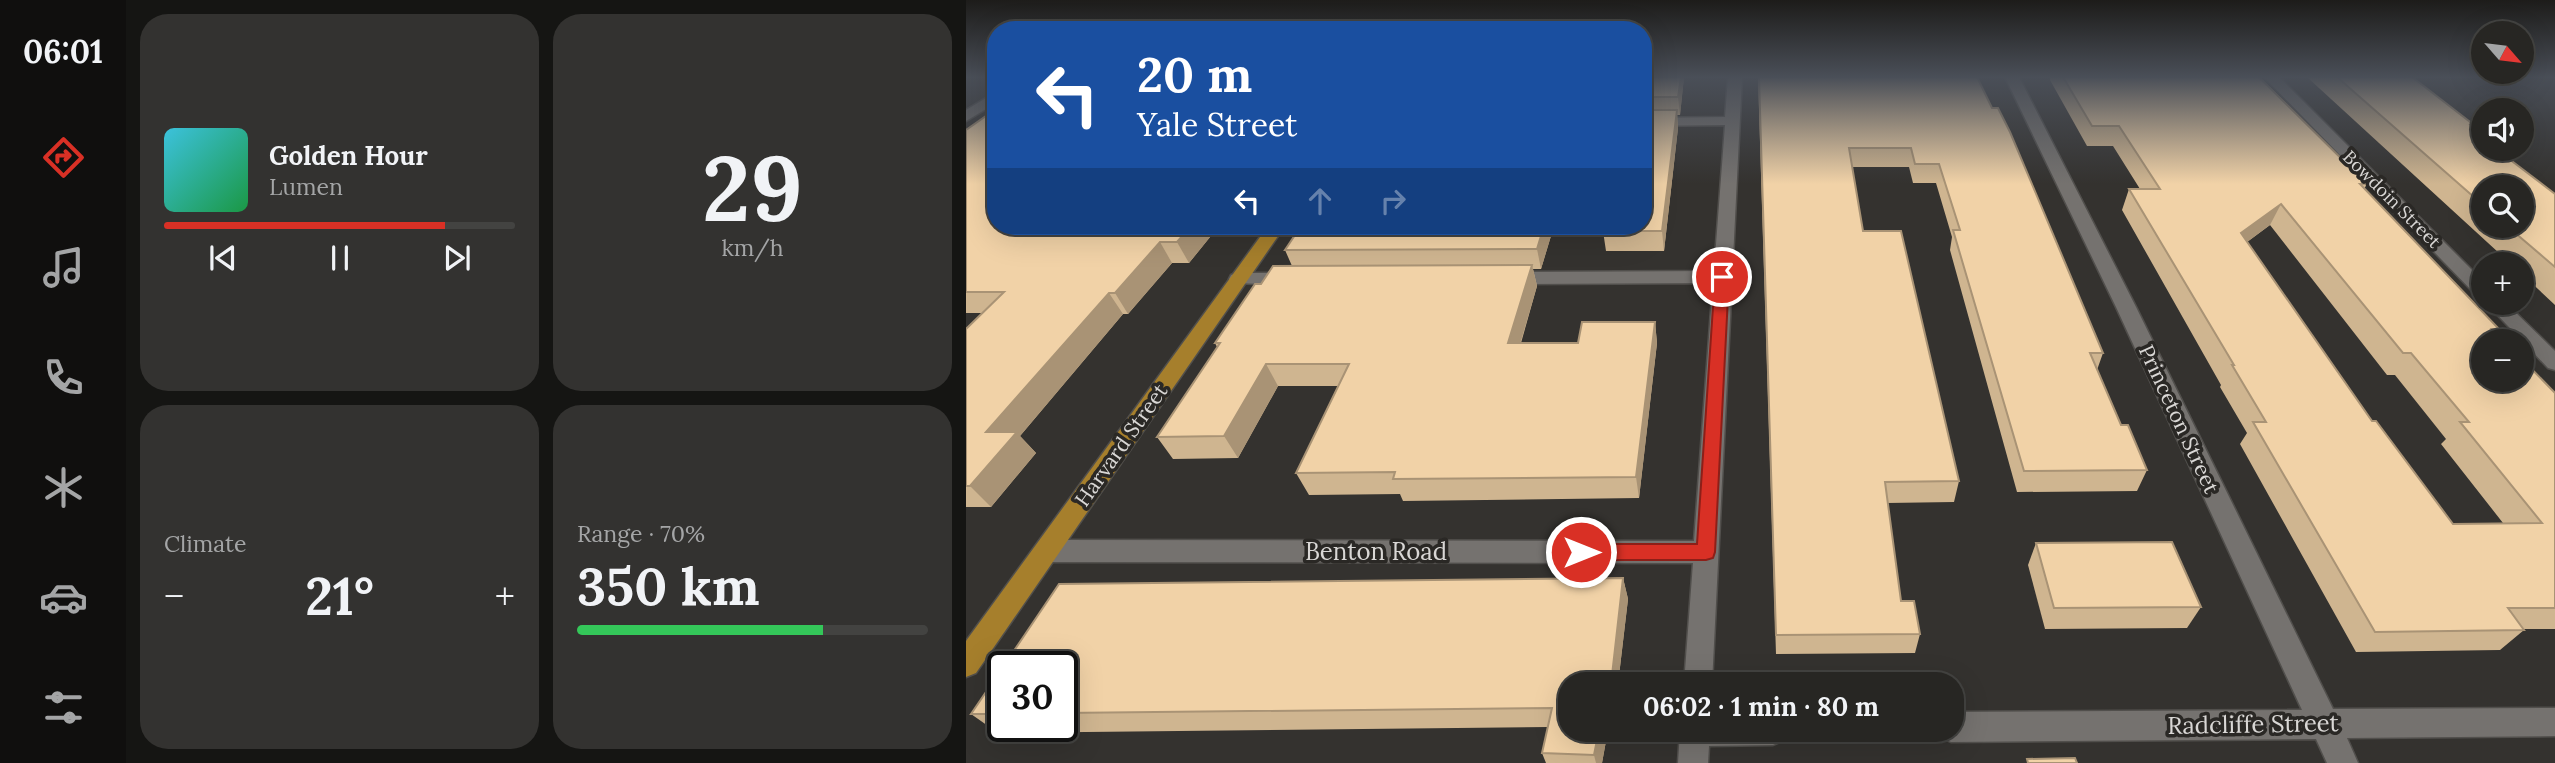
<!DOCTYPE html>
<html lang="en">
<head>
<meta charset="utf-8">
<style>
  body { margin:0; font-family:Lora,serif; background:#333230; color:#f1f3f6; height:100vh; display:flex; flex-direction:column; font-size:26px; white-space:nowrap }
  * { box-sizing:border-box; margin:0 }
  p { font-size:23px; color:#a4a5a6 }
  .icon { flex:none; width:38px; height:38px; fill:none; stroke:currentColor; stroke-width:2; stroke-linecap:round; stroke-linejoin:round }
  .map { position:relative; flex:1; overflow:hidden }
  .drawer { display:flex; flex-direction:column; gap:14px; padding:14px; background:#151513; width:840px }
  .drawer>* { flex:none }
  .banner { position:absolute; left:21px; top:21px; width:665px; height:214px; border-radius:28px; box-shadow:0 7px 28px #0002,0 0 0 2px #434341; background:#1a4fa0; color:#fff; overflow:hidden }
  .needle { width:46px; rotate:118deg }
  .controls { position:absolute; left:1505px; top:21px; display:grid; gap:14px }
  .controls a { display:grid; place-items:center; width:63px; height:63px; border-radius:50%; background:#272623; box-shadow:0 7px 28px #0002,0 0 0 2px #434341; font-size:35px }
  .speed { position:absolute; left:21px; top:651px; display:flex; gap:14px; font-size:35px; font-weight:700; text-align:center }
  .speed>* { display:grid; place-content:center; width:91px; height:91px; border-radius:50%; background:#272623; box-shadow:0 7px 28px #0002,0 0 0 2px #434341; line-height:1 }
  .speed .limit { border:4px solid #111; border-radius:10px; background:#fff; color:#111 }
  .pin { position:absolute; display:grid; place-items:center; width:60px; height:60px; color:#fff; margin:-30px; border:4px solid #fff; border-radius:50%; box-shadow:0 2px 7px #0007 }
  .me { position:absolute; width:77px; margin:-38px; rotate:90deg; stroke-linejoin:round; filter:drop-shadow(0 0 5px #0008) }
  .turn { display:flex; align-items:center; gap:24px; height:147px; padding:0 35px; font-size:32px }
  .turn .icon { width:91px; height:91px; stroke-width:2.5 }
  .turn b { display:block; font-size:49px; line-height:60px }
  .lanes { display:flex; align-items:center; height:66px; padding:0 35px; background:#0003; justify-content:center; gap:35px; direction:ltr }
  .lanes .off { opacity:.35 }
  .big { font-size:52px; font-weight:700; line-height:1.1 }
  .drawer .tile { flex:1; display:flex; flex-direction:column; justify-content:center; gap:10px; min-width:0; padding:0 24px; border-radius:28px; background:#333230 }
  .drawer .dial { align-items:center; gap:0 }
  .dial b { font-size:91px; line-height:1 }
  .song { display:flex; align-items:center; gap:21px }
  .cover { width:84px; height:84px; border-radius:10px; background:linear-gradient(135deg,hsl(190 70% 55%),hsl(140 70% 35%)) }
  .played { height:7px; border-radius:4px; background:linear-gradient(90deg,#d93025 80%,#434341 80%) }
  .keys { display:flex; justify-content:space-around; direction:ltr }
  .heat { display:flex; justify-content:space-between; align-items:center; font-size:38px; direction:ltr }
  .charge { height:10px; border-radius:5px; background:linear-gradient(90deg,#34c759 70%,#434341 0) }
  .drawer .tiles { flex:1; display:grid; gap:14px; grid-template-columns:repeat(2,1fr) }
  .trip { position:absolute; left:592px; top:672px; width:406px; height:70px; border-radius:28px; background:#272623; box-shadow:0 7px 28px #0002,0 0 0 2px #434341; font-weight:700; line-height:70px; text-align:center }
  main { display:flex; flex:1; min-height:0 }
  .dock { display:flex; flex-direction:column; width:126px; justify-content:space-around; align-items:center; background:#100f0e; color:#a4a5a6 }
  .dock .icon { width:49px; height:49px }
  .dock .on { color:#d93025 }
  .dock b { font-size:32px; color:#f1f3f6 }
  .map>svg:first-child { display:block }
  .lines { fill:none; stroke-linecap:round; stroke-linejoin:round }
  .minor-casing { stroke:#514f4c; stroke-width:3 }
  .major-casing { stroke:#514f4c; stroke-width:3 }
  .minor { fill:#75726f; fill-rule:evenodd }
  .major { fill:#a67f2c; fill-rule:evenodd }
  .wall { fill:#cfb590; fill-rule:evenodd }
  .shaded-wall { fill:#a99375 }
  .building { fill:#f1d2a7; stroke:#a99375; stroke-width:2; fill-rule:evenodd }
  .route { fill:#d93025; stroke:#8d1f18; stroke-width:2 }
  .labels { text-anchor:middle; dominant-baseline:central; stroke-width:7; stroke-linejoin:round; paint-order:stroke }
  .far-street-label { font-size:18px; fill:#d9d7d5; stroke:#2a2825 }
  .street-label { font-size:21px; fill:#d9d7d5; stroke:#2a2825 }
  .near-street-label { font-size:24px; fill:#d9d7d5; stroke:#2a2825 }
</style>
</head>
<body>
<main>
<nav class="dock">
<b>06:01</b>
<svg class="icon on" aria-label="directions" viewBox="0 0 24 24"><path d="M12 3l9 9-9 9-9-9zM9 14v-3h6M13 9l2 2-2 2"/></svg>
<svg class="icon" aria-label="music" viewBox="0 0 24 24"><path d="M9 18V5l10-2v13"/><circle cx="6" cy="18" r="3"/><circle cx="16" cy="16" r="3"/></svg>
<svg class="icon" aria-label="phone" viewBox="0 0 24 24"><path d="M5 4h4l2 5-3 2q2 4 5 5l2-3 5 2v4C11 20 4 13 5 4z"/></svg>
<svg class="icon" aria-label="climate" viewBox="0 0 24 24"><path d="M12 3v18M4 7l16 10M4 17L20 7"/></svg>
<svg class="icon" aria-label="car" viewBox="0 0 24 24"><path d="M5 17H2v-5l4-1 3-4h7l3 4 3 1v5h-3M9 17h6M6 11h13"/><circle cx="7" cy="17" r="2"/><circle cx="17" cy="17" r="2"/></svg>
<svg class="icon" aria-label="filters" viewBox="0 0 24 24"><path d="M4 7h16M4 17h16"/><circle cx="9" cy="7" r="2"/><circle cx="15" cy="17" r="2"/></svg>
</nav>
<section class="drawer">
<div class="tiles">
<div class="tile">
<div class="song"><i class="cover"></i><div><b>Golden Hour</b><p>Lumen</p></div></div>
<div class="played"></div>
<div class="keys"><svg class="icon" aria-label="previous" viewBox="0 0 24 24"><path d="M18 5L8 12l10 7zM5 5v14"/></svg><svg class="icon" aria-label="pause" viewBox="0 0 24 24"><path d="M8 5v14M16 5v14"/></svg><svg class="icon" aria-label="next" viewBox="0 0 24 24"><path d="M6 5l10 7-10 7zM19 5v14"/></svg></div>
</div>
<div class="tile dial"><b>29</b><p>km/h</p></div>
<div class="tile"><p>Climate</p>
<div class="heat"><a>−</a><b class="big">21°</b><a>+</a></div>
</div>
<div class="tile"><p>Range · 70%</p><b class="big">350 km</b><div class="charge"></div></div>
</div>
</section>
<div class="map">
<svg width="1589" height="763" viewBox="0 0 1589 763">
  <rect width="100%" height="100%" fill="#34322f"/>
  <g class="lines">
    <defs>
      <g id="minor">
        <path d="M762 77H776L746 684H718L727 563 81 562 72 558 68 551 72 544 81 540 728 541 747 283 541 284 532 278 541 272 748 271 759 125 677 126V118L759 117Z"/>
        <path d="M1039 77H1053L1170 307 1367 709 1589 708V736L1381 738 1392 763H1361L1350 739 985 742 974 737 971 730H985V712L1336 710 1150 307Z"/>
        <path d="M1298 77H1313L1517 281V297L1510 295Z"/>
        <path d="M30 92V103L0 121V110Z"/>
        <path d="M272 273H327L336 279 327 285 265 283 263 279 265 275Z"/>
        <path d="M1520 303H1540L1589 351V370L1582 368Z"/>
        <path d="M714 730H822L818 740 807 745 743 746 742 763H712Z"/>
      </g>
      <path id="major" d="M302 226H319L10 673 0 677V641Z"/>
    </defs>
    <use href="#minor" class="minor-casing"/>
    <use href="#major" class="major-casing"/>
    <use href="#minor" class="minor"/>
    <use href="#major" class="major"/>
  </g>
  <g class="wall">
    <path d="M677 77H718L714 115H711L712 128 698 251H640L637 231 677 226Z"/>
    <path d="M792 77H1011L1137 353 1131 370 1155 425 1181 470 1171 491 1051 492 984 250 986 237 970 183H947L943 167H886L897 231 993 481 988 502 921 503 935 601 954 634 949 653 810 654Z"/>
    <path d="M1084 77H1293L1401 184 1398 189 1533 329 1530 333 1589 393V629H1557L1558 630 1534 650 1390 652 1274 444 1281 433 1254 387 1255 385 1156 210 1163 189H1174L1147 146H1121L1084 80ZM1304 225 1421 375H1429L1480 439 1475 444 1537 523 1487 524 1406 421 1281 242Z"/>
    <path d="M1341 77H1446L1508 125 1507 127 1535 149 1533 151 1589 194V305L1556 274V264H1545ZM1517 187 1556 226H1517Z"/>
    <path d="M0 130 253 226 223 263H206L162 314H157L54 436 70 453 25 507H0V329L16 313H0Z"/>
    <path d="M335 226H588L575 269H567L571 286 555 343H612L689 322 691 343 673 498 437 501 434 494 343 495 330 473 372 386H312L272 458 207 459 191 437 251 347 249 343 295 284 326 266 319 250Z"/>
    <path d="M1070 543 1235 607 1221 628 1079 629 1062 565Z"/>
    <path d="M657 578 662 599 652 684H604V730H642L636 763H580L576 753 582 727 32 733 5 714 37 667V726H96V667Z"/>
  </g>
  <g class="shaded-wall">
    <path d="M715 77H718L714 115 712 97Z"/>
    <path d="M711 110 712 128 698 251 696 231Z"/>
    <path d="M1315 204 1304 225 1265 254 1275 233Z"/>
    <path d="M225 226H253L223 263 211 242Z"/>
    <path d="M578 226H588L575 269 571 249Z"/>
    <path d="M194 242 206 263 162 314 149 293Z"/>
    <path d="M566 265 571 286 548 365 542 343Z"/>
    <path d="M143 293 157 314 54 436 70 453 25 507 4 486 20 432Z"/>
    <path d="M689 322 691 343 673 498 670 477Z"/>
    <path d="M300 364 312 386 272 458 258 436Z"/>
    <path d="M657 578 662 599 652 684H645Z"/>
    <path d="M633 730H642L636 763H630L628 755Z"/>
  </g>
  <g class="building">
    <path d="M677 77H715L712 97H677Z"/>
    <path d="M793 77H1011L1026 108H1032L1044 132 1137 353H1124L1155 425H1162L1181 470 1058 471 987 230H994L973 164H949L945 148H883L897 231H935L993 481 919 482 935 601H948L954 634 810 635Z"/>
    <path d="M1097 77H1293L1401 184H1394L1533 329H1526L1538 341H1517V380H1556V359L1589 393V608H1542L1558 630 1409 632 1287 422H1300L1266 365H1268L1163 189H1194L1153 126H1126ZM1315 204 1437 353H1445L1503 422H1494L1576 523 1487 524 1410 421H1406L1275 233Z"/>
    <path d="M1371 77H1446L1508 125H1505L1517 135V149H1530L1589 194V267L1541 226H1556V187H1517V205Z"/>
    <path d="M30 109V226H225L211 242H194L149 293H143L20 432H51L4 486H0V329L38 292H0V130Z"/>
    <path d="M677 110H711L696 231H637L638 226H677Z"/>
    <path d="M335 226H578L571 249 319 250Z"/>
    <path d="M566 265 542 343H612L616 322H689L670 477 427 479 429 472 330 473 383 364H300L258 436 191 437 254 343H249L289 284H295L307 266Z"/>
    <path d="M1206 542 1235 607 1088 608 1070 543Z"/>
    <path d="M657 578 645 684H604V730H633L628 755 576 753 586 708 96 713V667H37L93 584Z"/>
    <path d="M37 667V714H5Z"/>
    <path d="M1109 758 1111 763H1062L1061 759Z"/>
  </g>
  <linearGradient id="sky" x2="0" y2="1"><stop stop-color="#1d1c1a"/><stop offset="0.42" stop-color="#4a4f58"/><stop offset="1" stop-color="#4a4f58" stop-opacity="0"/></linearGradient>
  <rect width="1589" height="184" fill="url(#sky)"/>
  <path class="route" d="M756 273 763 277 749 552 747 558 740 560H615L609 558 606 552 609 546 615 544H731L749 277Z"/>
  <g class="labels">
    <g class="far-street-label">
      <text transform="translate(1426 199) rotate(45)">Bowdoin Street</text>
    </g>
    <g class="street-label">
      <text transform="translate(1213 419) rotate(65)">Princeton Street</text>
      <text transform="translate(155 445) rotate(-55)">Harvard Street</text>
    </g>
    <g class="near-street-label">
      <text x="410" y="551">Benton Road</text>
      <text transform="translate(1287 724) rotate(-1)">Radcliffe Street</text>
    </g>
  </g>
</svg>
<div class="controls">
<a><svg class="needle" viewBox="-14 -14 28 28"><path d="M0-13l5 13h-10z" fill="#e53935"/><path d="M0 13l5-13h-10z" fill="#a4a5a6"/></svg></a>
<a><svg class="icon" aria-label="sound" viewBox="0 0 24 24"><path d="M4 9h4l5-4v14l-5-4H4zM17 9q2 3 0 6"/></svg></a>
<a><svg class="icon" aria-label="search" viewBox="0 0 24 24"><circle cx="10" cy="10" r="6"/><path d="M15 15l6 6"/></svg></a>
<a>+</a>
<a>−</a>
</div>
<div class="speed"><div class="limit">30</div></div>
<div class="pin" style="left:756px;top:277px;background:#d93025"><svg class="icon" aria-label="arrive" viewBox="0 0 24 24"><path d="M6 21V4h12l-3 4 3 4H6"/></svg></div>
<svg class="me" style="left:615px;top:552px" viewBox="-20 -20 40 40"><circle r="17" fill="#d93025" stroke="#fff" stroke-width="3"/><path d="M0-11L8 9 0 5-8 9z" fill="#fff"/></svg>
<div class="trip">06:02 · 1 min · 80 m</div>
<div class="banner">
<div class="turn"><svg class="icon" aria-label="left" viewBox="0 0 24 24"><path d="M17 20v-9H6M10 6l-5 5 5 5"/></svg><div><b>20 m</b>Yale Street</div></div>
<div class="lanes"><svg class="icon" aria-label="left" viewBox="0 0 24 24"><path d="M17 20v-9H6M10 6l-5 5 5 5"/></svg><svg class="icon off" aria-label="ahead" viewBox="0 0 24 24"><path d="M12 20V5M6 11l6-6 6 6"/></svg><svg class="icon off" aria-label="right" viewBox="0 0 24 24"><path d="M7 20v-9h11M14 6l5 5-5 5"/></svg></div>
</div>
</div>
</main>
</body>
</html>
